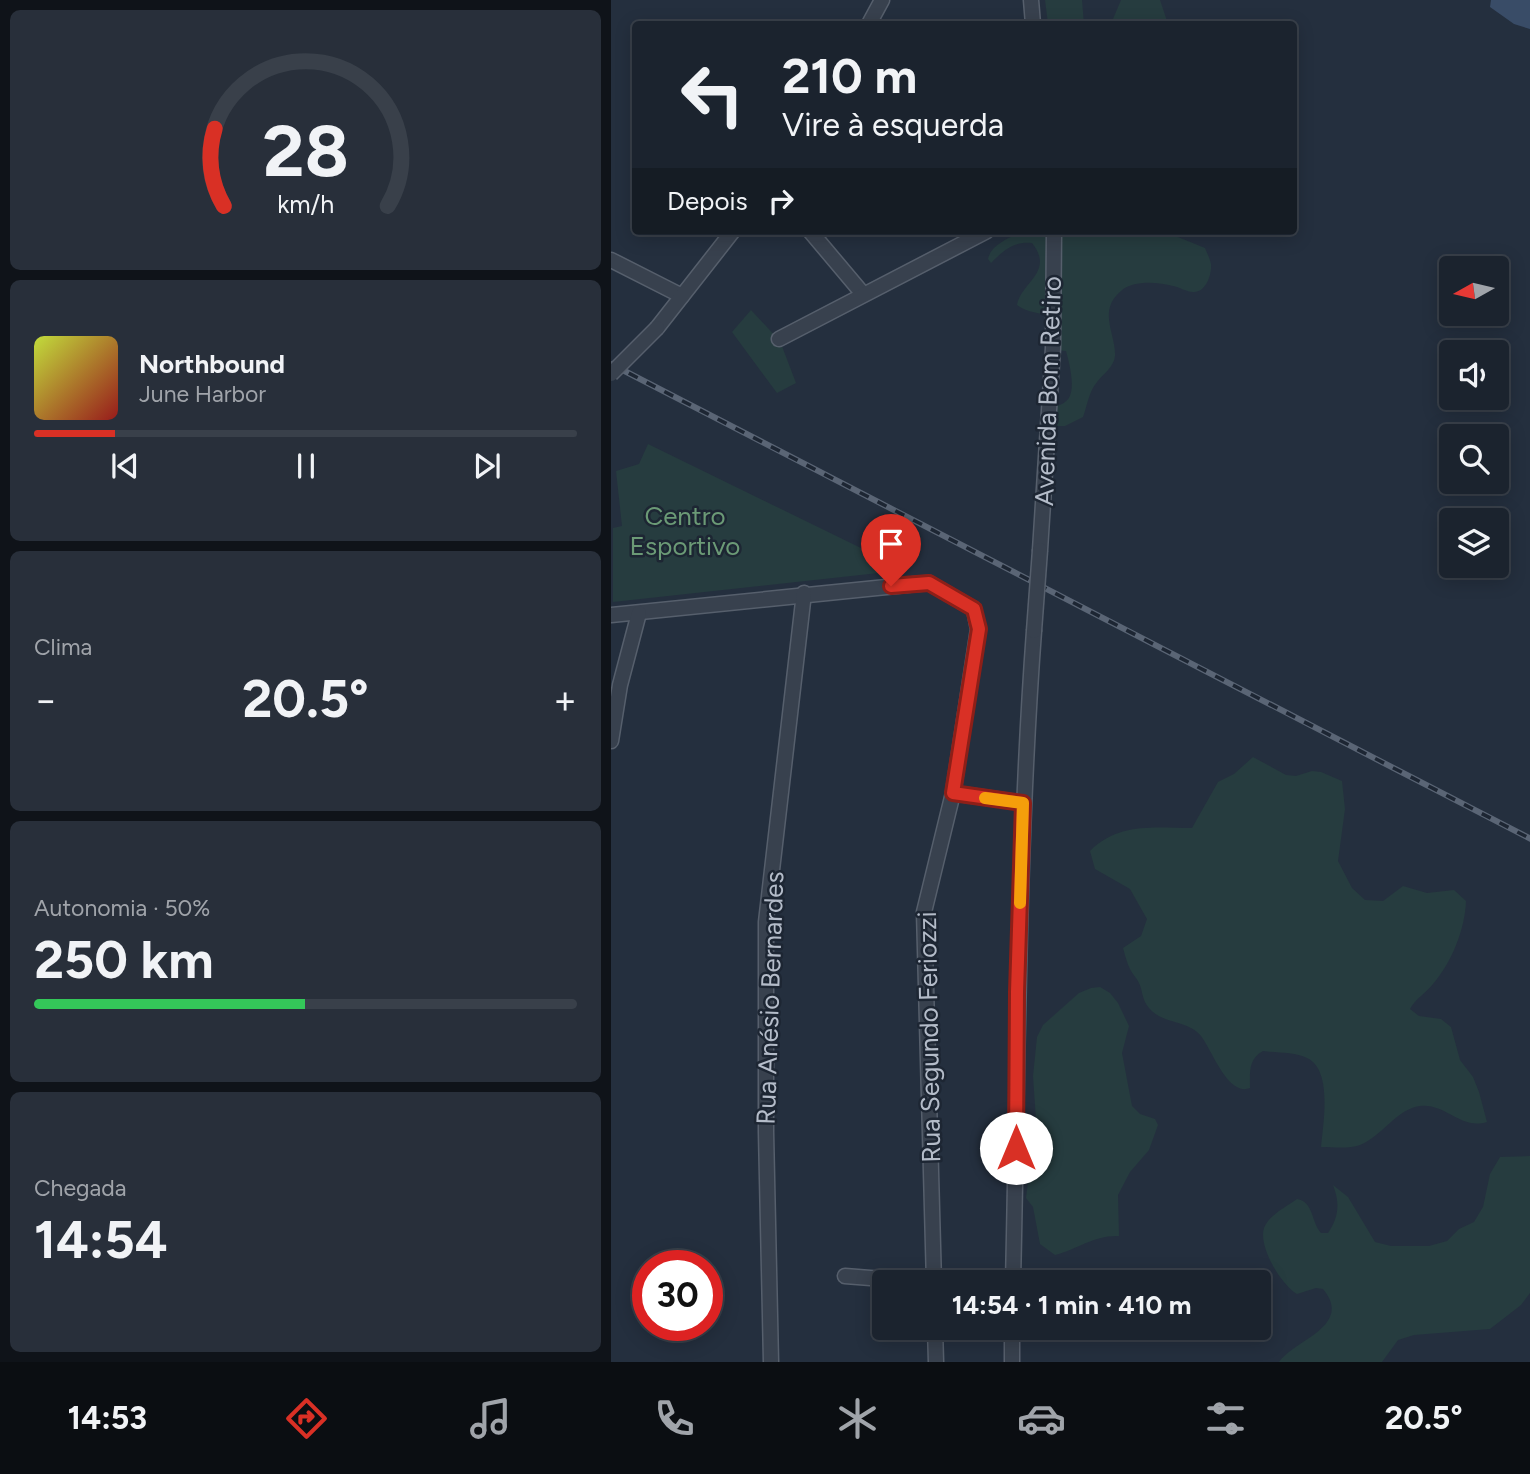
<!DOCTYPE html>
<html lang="pt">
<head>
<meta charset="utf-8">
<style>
  body { margin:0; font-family:Figtree,sans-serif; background:#282f3a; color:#f1f3f6; height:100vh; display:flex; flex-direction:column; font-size:26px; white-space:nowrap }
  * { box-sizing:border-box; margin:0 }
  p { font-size:23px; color:#a0a4aa }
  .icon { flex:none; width:38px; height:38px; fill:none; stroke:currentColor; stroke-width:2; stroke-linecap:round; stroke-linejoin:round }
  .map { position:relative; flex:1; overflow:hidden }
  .side { display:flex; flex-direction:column; gap:10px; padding:10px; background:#0f1319; width:611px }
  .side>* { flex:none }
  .top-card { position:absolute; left:21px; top:21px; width:665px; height:214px; border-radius:7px; box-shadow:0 4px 18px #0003,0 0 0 2px #39404a; background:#1b232e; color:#f1f3f6; overflow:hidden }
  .needle { width:46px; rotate:262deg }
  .fabs { position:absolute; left:828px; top:256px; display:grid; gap:14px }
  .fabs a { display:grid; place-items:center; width:70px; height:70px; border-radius:7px; background:#1b232e; box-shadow:0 4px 18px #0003,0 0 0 2px #39404a; font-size:35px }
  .speed { position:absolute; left:21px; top:1250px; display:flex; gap:14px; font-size:35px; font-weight:700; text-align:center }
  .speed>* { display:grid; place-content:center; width:91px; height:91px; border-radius:50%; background:#1b232e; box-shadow:0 4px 18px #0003,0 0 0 2px #39404a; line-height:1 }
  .speed .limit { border:10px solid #d22; background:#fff; color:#111 }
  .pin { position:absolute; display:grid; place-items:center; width:60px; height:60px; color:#fff; margin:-72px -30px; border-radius:50% 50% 50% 0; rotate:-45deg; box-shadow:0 0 7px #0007 }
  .pin .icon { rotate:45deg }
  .me { position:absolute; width:77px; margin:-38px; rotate:0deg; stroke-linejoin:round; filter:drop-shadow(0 0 5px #0008) }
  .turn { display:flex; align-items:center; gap:24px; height:147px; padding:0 35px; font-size:32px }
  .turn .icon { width:91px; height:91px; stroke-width:2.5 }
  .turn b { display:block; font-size:49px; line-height:60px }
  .then { display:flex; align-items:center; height:66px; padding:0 35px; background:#0003; gap:14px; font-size:26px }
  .big { font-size:52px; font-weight:700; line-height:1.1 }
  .side .tile { flex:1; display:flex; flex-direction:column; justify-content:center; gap:10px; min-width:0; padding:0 24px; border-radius:10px; background:#282f3a }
  .side .dial { align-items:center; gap:0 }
  .dial svg { height:182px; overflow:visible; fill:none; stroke:#39404a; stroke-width:7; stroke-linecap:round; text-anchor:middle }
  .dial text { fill:#f1f3f6; stroke:none }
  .song { display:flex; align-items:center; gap:21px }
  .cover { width:84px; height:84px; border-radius:10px; background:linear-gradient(135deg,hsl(70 70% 55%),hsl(0 70% 35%)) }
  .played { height:7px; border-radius:4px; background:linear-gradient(90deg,#d93025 15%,#39404a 15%) }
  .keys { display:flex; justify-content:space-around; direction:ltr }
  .heat { display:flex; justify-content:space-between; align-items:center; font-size:38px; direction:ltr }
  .charge { height:10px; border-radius:5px; background:linear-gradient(90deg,#34c759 50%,#39404a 0) }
  .trip { position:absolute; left:261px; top:1270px; width:399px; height:70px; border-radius:7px; background:#1b232e; box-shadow:0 4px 18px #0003,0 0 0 2px #39404a; font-weight:700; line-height:70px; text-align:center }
  .dock { display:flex; height:112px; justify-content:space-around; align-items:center; background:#0b0e12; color:#a0a4aa }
  .dock .icon { width:49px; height:49px }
  .dock .selected { color:#d93025 }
  .dock b { font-size:32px; color:#f1f3f6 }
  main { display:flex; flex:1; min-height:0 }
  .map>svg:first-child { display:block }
  .green { fill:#263c3f }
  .water { fill:#394c67 }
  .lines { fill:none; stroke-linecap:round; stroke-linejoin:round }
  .minor-casing { stroke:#565f6c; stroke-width:17 }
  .minor { stroke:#38414e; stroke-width:14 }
  .rail-casing { stroke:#5a6575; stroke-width:6 }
  .rail { stroke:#1d2633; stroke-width:3.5; stroke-dasharray:10; stroke-linecap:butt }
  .minor-bridge-casing { stroke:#565f6c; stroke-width:17; stroke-linecap:butt }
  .minor-bridge { stroke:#38414e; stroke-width:14 }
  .route-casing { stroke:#8d1f18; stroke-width:18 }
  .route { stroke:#d93025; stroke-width:12 }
  .slow { stroke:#f59e0b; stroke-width:12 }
  .labels { text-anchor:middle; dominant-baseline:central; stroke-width:5; stroke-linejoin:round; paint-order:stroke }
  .street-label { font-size:26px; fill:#b4bcc9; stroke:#1d2633 }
  .park-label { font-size:26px; fill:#6b9a76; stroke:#1d2633 }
</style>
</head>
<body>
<main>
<section class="side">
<div class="tile dial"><svg viewBox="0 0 100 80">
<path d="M14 69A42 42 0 1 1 86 69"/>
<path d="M14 69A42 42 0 0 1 10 35" stroke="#d93025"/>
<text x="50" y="56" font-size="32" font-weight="700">28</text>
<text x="50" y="72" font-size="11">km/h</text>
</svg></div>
<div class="tile">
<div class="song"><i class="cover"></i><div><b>Northbound</b><p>June Harbor</p></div></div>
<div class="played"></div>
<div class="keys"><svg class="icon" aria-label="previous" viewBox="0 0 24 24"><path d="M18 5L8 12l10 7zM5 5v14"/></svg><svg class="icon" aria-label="pause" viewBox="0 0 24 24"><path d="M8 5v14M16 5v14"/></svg><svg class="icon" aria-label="next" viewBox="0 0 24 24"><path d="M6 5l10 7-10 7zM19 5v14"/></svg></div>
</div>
<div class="tile"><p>Clima</p>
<div class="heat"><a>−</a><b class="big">20.5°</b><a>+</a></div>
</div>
<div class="tile"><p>Autonomia · 50%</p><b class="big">250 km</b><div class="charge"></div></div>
<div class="tile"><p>Chegada</p><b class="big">14:54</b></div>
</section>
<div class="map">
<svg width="920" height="1362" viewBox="0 0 920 1362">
  <rect width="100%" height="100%" fill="#242f3e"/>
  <g class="green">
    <path d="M434 0H471L473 24H475H437Z"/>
    <path d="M510 0H549L557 24H484L502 19Z"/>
    <path d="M412 231H552L594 248C596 253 599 259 600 264 601 274 595 293 582 292 576 292 568 287 562 286 547 282 522 280 510 291 486 311 505 334 504 356 503 367 492 374 486 382 478 391 476 406 472 417L454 426H441L443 407C447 405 451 405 454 402 467 394 458 362 455 351L445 350 441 318C429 311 417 314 406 305 410 282 444 272 421 243 402 241 392 251 380 263L377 259C380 244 399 238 412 231Z"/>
    <path d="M140 310 169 341 185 383 166 393 121 332Z"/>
    <path d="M37 444 295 570 2 602V528L11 526 5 471 28 464Z"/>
    <path d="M642 757 675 775 685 776 701 771 710 772 731 781 734 809 727 861 741 888 754 900 772 901 792 886 816 893 843 890 855 901C854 929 841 962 822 984 815 993 804 999 799 1009L808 1016 830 1019 840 1027 849 1060 862 1077 868 1092 876 1122C849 1130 835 1103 809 1106 787 1108 770 1137 749 1145 738 1149 722 1147 710 1147 712 1124 722 1070 696 1058 684 1052 665 1053 652 1051 637 1059 639 1073 639 1088 617 1097 601 1050 590 1036 577 1020 551 1024 538 1008 531 1000 532 992 528 983 526 978 521 974 519 969 516 963 514 955 512 948L530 936 536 919 519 889 484 869 479 851C508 822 543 828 581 828L607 782 623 774Z"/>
    <path d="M489 987 499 993 507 1003 518 1026 511 1053 521 1106 529 1114 544 1119 547 1125 538 1150 519 1172 507 1195 508 1236C483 1235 467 1249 444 1255L429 1244 422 1207 415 1198 425 1120 422 1076 426 1037 432 1025 468 993 480 988Z"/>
    <path d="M920 1156 919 1293 910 1305 879 1329 803 1335 787 1340 771 1362H668C683 1340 743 1326 712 1289L705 1288 686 1294C670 1285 647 1246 653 1228 658 1215 675 1207 686 1199 703 1202 700 1222 710 1233H717C728 1217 729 1203 722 1185L737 1197 764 1242 780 1246H818L836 1241 848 1229 863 1222 872 1207 879 1174 889 1157Z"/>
  </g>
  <path class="water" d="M880 0H919V29L903 24 879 7Z"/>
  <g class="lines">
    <defs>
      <g id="minor">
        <path d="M420 0 422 24"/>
        <path d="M258 24 271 0"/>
        <path d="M199 231 252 294"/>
        <path d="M0 260 71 296"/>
        <path d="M46 328 122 231"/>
        <path d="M168 339 376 231"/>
        <path d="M429 550 442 348 443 231"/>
        <path d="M0 615 305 584 318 583 363 609 367 629 342 793 313 912 323 1283"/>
        <path d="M0 741 9 685 28 613"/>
        <path d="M342 793 412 803"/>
        <path d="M234 1276 323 1283"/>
        <path d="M402 1283C407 1065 407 848 423 631"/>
        <path d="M324 1328 325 1362"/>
        <path d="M160 1362 155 1132V922L193 593"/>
        <path d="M401 1362V1328"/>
      </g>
    </defs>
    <use href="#minor" class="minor-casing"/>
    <use href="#minor" class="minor"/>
    <defs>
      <path id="rail" d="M0 364 920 839"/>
    </defs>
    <use href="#rail" class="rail-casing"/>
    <use href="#rail" class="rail"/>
    <defs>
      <g id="minor-bridge">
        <path d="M0 374 46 328"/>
        <path d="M423 631 429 550"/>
      </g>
    </defs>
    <use href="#minor-bridge" class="minor-bridge-casing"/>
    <use href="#minor-bridge" class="minor-bridge"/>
  </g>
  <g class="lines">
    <defs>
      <path id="route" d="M280 586 318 583 363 609 368 629 342 793 412 803 406 992 405 1148"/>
    </defs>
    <use href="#route" class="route-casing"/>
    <use href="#route" class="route"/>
    <path class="slow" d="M374 798 412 803 409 903"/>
  </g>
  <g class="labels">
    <g class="street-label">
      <text transform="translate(437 391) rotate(-88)">Avenida Bom Retiro</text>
      <text transform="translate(159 998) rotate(-88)">Rua Anésio Bernardes</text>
      <text transform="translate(318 1037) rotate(-91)">Rua Segundo Feriozzi</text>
    </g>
    <g class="park-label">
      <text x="74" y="516">Centro<tspan x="74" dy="30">Esportivo</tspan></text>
    </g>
  </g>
</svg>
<div class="fabs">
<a><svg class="needle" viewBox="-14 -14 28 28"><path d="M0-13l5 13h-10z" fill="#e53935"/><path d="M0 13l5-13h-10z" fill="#a0a4aa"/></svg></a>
<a><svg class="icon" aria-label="sound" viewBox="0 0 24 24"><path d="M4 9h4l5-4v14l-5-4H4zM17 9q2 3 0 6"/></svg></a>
<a><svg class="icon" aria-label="search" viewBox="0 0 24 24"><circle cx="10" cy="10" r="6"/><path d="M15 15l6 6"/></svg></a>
<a><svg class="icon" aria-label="layers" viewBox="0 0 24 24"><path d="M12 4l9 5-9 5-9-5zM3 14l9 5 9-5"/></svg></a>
</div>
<div class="speed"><div class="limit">30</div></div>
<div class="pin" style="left:280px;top:586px;background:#d93025"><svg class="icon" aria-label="arrive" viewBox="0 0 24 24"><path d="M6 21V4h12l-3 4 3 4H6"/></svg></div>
<svg class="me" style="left:405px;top:1148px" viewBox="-20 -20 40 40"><circle r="19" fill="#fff"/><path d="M0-13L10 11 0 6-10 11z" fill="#d93025"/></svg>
<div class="trip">14:54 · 1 min · 410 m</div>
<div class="top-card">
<div class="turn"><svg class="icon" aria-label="left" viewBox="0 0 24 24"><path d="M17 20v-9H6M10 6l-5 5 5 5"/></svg><div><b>210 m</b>Vire à esquerda</div></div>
<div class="then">Depois<svg class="icon" aria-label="right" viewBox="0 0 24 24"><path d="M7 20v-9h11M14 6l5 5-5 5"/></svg></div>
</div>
</div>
</main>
<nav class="dock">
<b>14:53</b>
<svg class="icon selected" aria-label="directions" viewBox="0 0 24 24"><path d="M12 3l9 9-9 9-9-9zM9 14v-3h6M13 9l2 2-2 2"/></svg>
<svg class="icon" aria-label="music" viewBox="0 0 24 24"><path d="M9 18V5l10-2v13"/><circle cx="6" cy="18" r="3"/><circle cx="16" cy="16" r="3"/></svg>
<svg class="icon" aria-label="phone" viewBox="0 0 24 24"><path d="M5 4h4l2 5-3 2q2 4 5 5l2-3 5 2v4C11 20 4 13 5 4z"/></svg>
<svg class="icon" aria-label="climate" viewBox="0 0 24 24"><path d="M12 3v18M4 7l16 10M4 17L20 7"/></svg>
<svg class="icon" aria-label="car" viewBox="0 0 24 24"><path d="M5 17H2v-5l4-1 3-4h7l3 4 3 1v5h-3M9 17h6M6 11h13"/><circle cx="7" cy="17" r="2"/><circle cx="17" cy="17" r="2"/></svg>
<svg class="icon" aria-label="filters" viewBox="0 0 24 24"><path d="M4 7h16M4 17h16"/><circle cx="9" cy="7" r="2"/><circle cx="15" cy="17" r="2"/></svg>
<b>20.5°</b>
</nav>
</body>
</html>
